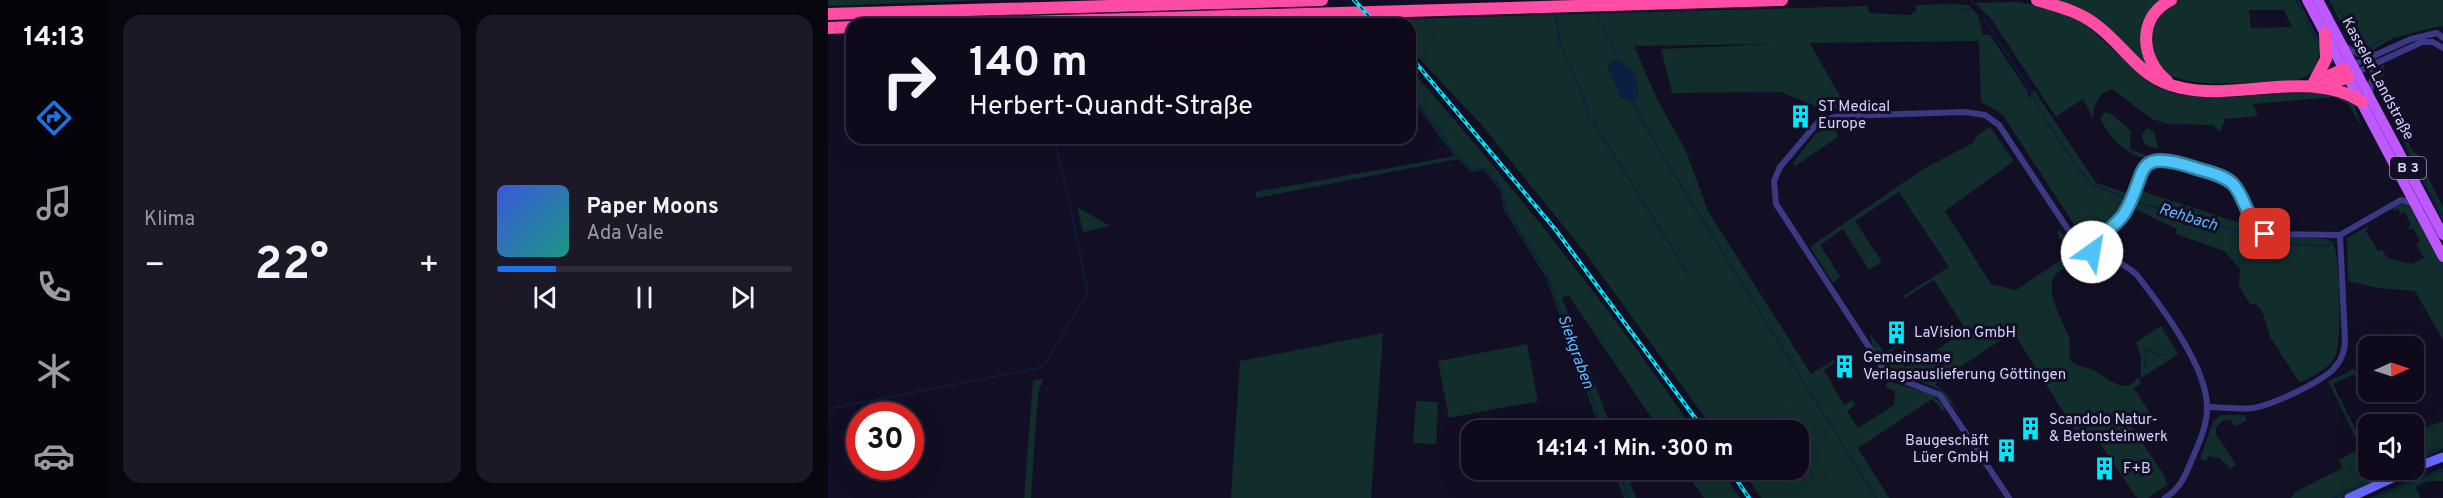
<!DOCTYPE html>
<html lang="de">
<head>
<meta charset="utf-8">
<style>
  body { margin:0; font-family:Overpass,sans-serif; background:#1c1828; color:#f1f3f6; height:100vh; display:flex; flex-direction:column; font-size:22px; white-space:nowrap }
  * { box-sizing:border-box; margin:0 }
  p { font-size:20px; color:#9b9aa3 }
  .icon { flex:none; width:33px; height:33px; fill:none; stroke:currentColor; stroke-width:2; stroke-linecap:round; stroke-linejoin:round }
  .map { position:relative; flex:1; overflow:hidden }
  .sheet { display:flex; flex-direction:column; gap:15px; padding:15px; background:#08060f; width:720px }
  .sheet>* { flex:none }
  .guide { position:absolute; left:18px; top:18px; width:570px; height:126px; border-radius:18px; box-shadow:0 6px 24px #0002,0 0 0 2px #2e2b3a; background:#0e0a1b; color:#f1f3f6; overflow:hidden }
  .needle { width:39px; rotate:87deg }
  .tools { position:absolute; left:1530px; top:336px; display:grid; gap:12px }
  .tools a { display:grid; place-items:center; width:66px; height:66px; border-radius:12px; background:#0e0a1b; box-shadow:0 6px 24px #0002,0 0 0 2px #2e2b3a; font-size:30px }
  .speed { position:absolute; left:18px; top:402px; display:flex; gap:12px; font-size:30px; font-weight:700; text-align:center }
  .speed>* { display:grid; place-content:center; width:78px; height:78px; border-radius:50%; background:#0e0a1b; box-shadow:0 6px 24px #0002,0 0 0 2px #2e2b3a; line-height:1 }
  .speed .limit { border:9px solid #d22; background:#fff; color:#111 }
  .pin { position:absolute; display:grid; place-items:center; width:51px; height:51px; color:#fff; margin:-26px; border-radius:12px; box-shadow:0 3px 9px #0006 }
  .me { position:absolute; width:66px; margin:-33px; rotate:32deg; stroke-linejoin:round; filter:drop-shadow(0 0 4px #0008) }
  .turn { display:flex; align-items:center; gap:21px; height:126px; padding:0 24px; font-size:27px }
  .turn .icon { width:78px; height:78px; stroke-width:2.5 }
  .turn b { display:block; font-size:42px; line-height:51px }
  .big { font-size:45px; font-weight:700; line-height:1.1 }
  .sheet .widget { flex:1; display:flex; flex-direction:column; justify-content:center; gap:9px; min-width:0; padding:0 21px; border-radius:18px; background:#1c1828 }
  .song { display:flex; align-items:center; gap:18px }
  .cover { width:72px; height:72px; border-radius:9px; background:linear-gradient(135deg,hsl(230 70% 55%),hsl(170 70% 35%)) }
  .played { height:6px; border-radius:3px; background:linear-gradient(90deg,#1a73e8 20%,#2e2b3a 20%) }
  .keys { display:flex; justify-content:space-around; direction:ltr }
  .heat { display:flex; justify-content:space-between; align-items:center; font-size:33px; direction:ltr }
  .sheet .tiles { flex:1; display:grid; gap:15px; grid-template-columns:repeat(2,1fr) }
  .trip { position:absolute; left:633px; top:420px; width:348px; height:60px; border-radius:18px; background:#0e0a1b; box-shadow:0 6px 24px #0002,0 0 0 2px #2e2b3a; font-weight:700; line-height:60px; text-align:center }
  main { display:flex; flex:1; min-height:0 }
  .tab-bar { display:flex; flex-direction:column; width:108px; justify-content:space-around; align-items:center; background:#06040b; color:#9b9aa3 }
  .tab-bar .icon { width:42px; height:42px }
  .tab-bar .active { color:#1a73e8 }
  .tab-bar b { font-size:27px; color:#f1f3f6 }
  .map>svg:first-child { display:block }
  .green { fill:#112e2c; fill-rule:evenodd }
  .water { fill:#0a1f42 }
  .lines { fill:none; stroke-linecap:round; stroke-linejoin:round }
  .stream { stroke:#0a1f42; stroke-width:1.5 }
  .street { stroke:#3b3983; stroke-width:6 }
  .secondary { stroke:#6968ff; stroke-width:9 }
  .primary { stroke:#be58ff; stroke-width:10 }
  .highway { stroke:#ff4da5; stroke-width:12 }
  .rail-casing { stroke:#00e8fc; stroke-width:4 }
  .rail { stroke:#120e24; stroke-width:1.5; stroke-dasharray:4.5; stroke-linecap:butt }
  .route-casing { stroke:#337fa1; stroke-width:15 }
  .route { stroke:#4fc3f7; stroke-width:10 }
  .labels { text-anchor:middle; dominant-baseline:central; stroke-width:6; stroke-linejoin:round; paint-order:stroke }
  .shield { fill:#120e24; stroke:#9b96bd; stroke-width:1.5 }
  .shield-label { font-size:14px; font-weight:bold; fill:#d6d1ff }
  .street-label { font-size:15px; fill:#d6d1ff; stroke:#120e24 }
  .poi-label { font-size:15px; fill:#d6d1ff; stroke:#120e24; text-anchor:start }
  .water-label { font-size:16px; font-style:italic; fill:#5fb8ff; stroke:#120e24 }
</style>
</head>
<body>
<main>
<nav class="tab-bar">
<b>14:13</b>
<svg class="icon active" aria-label="directions" viewBox="0 0 24 24"><path d="M12 3l9 9-9 9-9-9zM9 14v-3h6M13 9l2 2-2 2"/></svg>
<svg class="icon" aria-label="music" viewBox="0 0 24 24"><path d="M9 18V5l10-2v13"/><circle cx="6" cy="18" r="3"/><circle cx="16" cy="16" r="3"/></svg>
<svg class="icon" aria-label="phone" viewBox="0 0 24 24"><path d="M5 4h4l2 5-3 2q2 4 5 5l2-3 5 2v4C11 20 4 13 5 4z"/></svg>
<svg class="icon" aria-label="climate" viewBox="0 0 24 24"><path d="M12 3v18M4 7l16 10M4 17L20 7"/></svg>
<svg class="icon" aria-label="car" viewBox="0 0 24 24"><path d="M5 17H2v-5l4-1 3-4h7l3 4 3 1v5h-3M9 17h6M6 11h13"/><circle cx="7" cy="17" r="2"/><circle cx="17" cy="17" r="2"/></svg>
</nav>
<section class="sheet">
<div class="tiles">
<div class="widget"><p>Klima</p>
<div class="heat"><a>−</a><b class="big">22°</b><a>+</a></div>
</div>
<div class="widget">
<div class="song"><i class="cover"></i><div><b>Paper Moons</b><p>Ada Vale</p></div></div>
<div class="played"></div>
<div class="keys"><svg class="icon" aria-label="previous" viewBox="0 0 24 24"><path d="M18 5L8 12l10 7zM5 5v14"/></svg><svg class="icon" aria-label="pause" viewBox="0 0 24 24"><path d="M8 5v14M16 5v14"/></svg><svg class="icon" aria-label="next" viewBox="0 0 24 24"><path d="M6 5l10 7-10 7zM19 5v14"/></svg></div>
</div>
</div>
</section>
<div class="map">
<svg width="1615" height="498" viewBox="0 0 1615 498">
  <rect width="100%" height="100%" fill="#120e24"/>
  <g class="green">
    <path d="M0 0H158L0 6Z"/>
    <path d="M1217 0H1339L1321 16 1325 72 1291 44Z"/>
    <path d="M1352 0H1471L1493 45 1488 69C1471 87 1441 82 1418 83 1384 84 1309 89 1324 32 1328 15 1335 6 1352 0ZM1421 10H1456L1464 27 1423 28Z"/>
    <path d="M1501 0H1615V27L1612 26 1565 38 1545 50 1533 51 1521 38Z"/>
    <path d="M1188 2 1216 6 1253 20 1318 80 1329 87 1351 95 1395 97 1503 92 1525 102 1534 127 1521 105 1507 97 1425 104 1430 116 1397 119 1392 132 1385 125 1340 124 1324 119 1284 89C1271 92 1263 109 1266 121L1255 99 1228 117 1164 20 1147 3Z"/>
    <path d="M1125 4 1141 5 1150 15 1155 35H1162L1200 92 1201 99 1206 90 1268 183 1299 193C1293 211 1274 238 1251 232L1174 114 1153 102 1151 41 982 43 1019 109 990 107 952 92 844 93 833 49 948 44 806 46 829 99 858 151 880 211 983 374 1005 360 1007 363 996 370 1016 405 1024 400 1027 405 1019 411 1030 428 1066 405 1067 391 1058 387 1060 381 1104 394 1117 407 1115 411 1104 399 1030 448 1061 498H933L914 470H970V430H886L759 255 652 123 582 49V24H538V20L1040 6 1041 13 1082 15 1088 11V5Z"/>
    <path d="M1556 63 1555 92 1569 119 1571 116 1570 122 1585 152 1591 154 1589 160 1585 162 1550 87 1547 74Z"/>
    <path d="M582 68C683 184 779 304 866 430H832L741 296 734 297 784 430H772L718 277 676 210 672 190 656 170 643 172 630 159 428 198V192L627 156 582 97Z"/>
    <path d="M1276 112 1284 114 1303 131 1302 149 1323 157C1307 164 1274 132 1273 117Z"/>
    <path d="M1006 125 1010 137 967 166 965 163 988 133Z"/>
    <path d="M1162 127 1186 161 1117 211 1163 284 1188 290 1242 254 1229 233 1232 230 1240 242 1256 257 1255 259 1245 256 1234 263 1237 268C1208 279 1234 319 1241 337 1244 346 1237 357 1245 363 1251 367 1261 368 1267 371 1281 378 1297 397 1310 377L1313 383 1306 388 1323 415 1304 427 1336 475 1339 485 1320 498H1309L1266 435 1255 443 1185 332 1107 384 1120 396 1132 415 1110 389 1058 366 1045 349 1042 334 1057 353 1072 343 1061 354 1067 363 1071 361 1077 367 1096 355 1098 357 1138 330 1106 280 1077 298 1075 296 1121 267 1071 192 1027 221 1054 262 1041 270 1015 229 992 245 1012 276 1005 283 982 247 1095 169 1145 143 1148 136Z"/>
    <path d="M1319 128 1326 131 1330 148C1320 148 1315 146 1314 135Z"/>
    <path d="M1593 162 1615 208V221L1587 165Z"/>
    <path d="M1310 192H1317L1409 222 1419 224 1420 218 1431 234 1436 236 1498 239 1505 242C1512 257 1515 345 1506 359 1499 370 1483 376 1472 383L1442 337 1435 313 1428 304H1422L1411 286 1412 269 1396 251 1348 234 1349 229 1305 208Z"/>
    <path d="M1573 204 1582 205 1589 213 1615 263V340L1587 291 1550 288 1520 281 1519 238 1540 226 1541 228 1537 230 1550 251 1554 250 1559 258 1584 264 1596 258 1588 244 1592 241 1585 228 1581 230 1580 227 1583 225 1577 212 1572 214 1570 209 1566 211 1565 208Z"/>
    <path d="M249 207 282 226 255 232Z"/>
    <path d="M1333 326 1350 354 1313 378V357L1308 342Z"/>
    <path d="M555 333 543 498H403L412 361Z"/>
    <path d="M699 344 710 401 621 418 610 361Z"/>
    <path d="M1533 367 1540 369V376L1538 373 1531 376 1532 380 1530 381 1526 374 1505 384 1538 451 1540 450V470H1572L1513 498H1463L1467 492 1514 468 1511 460 1533 448 1500 381 1521 372 1525 368 1528 372H1533Z"/>
    <path d="M215 379 210 394 203 498H196L205 380Z"/>
    <path d="M588 401 610 402 608 444 585 443Z"/>
    <path d="M1393 415H1417L1418 417V421L1408 426 1402 420H1395L1388 427V434L1408 464 1402 469 1392 458 1380 456 1379 462 1372 459 1385 422Z"/>
    <path d="M1615 421V448L1586 464V432Z"/>
    <path d="M1615 468V481H1599L1588 487 1592 498H1541Z"/>
    <path d="M786 470H798L808 498H796Z"/>
    <path d="M856 470H893L912 498H876Z"/>
  </g>
  <path class="water" d="M786 60C805 64 811 79 810 97L802 101 793 98 779 66Z"/>
  <g class="lines">
    <g class="stream">
      <path d="M1143 0 1146 4"/>
      <path d="M1468 0 1474 11"/>
      <path d="M1497 0 1520 42"/>
      <path d="M1509 6 1534 46 1540 47 1555 40"/>
      <path d="M1129 11 1143 9"/>
      <path d="M768 14 792 61"/>
      <path d="M728 16 732 44 752 88 761 115"/>
      <path d="M1477 17 1490 44 1491 53"/>
      <path d="M1156 19 1205 94 1210 108"/>
      <path d="M538 22 539 24"/>
      <path d="M582 94 635 162 644 170 657 168 673 188 678 209 719 274 775 430"/>
      <path d="M803 100 841 166 1048 498"/>
      <path d="M1215 116 1249 167 1265 185 1302 200"/>
      <path d="M766 123 861 275"/>
      <path d="M1571 131 1586 160"/>
      <path d="M226 138 240 196"/>
      <path d="M1589 166 1615 217"/>
      <path d="M1307 202 1416 232 1437 241 1454 240 1460 244 1498 246 1510 241"/>
      <path d="M1317 368 1318 349 1329 355H1337"/>
      <path d="M1 409 215 367 260 292 242 206"/>
      <path d="M943 417 956 430"/>
      <path d="M970 452 986 476"/>
      <path d="M1586 460 1610 448"/>
      <path d="M790 470 800 498"/>
      <path d="M1505 498 1562 470"/>
      <path d="M1545 498 1615 470"/>
    </g>
    <g class="street">
      <path d="M1516 46 1531 54H1546"/>
      <path d="M1525 65 1583 39 1609 33 1615 38"/>
      <path d="M1529 72 1594 42H1605L1615 48"/>
      <path d="M1542 93 1546 64"/>
      <path d="M1259 249C1270 237 1288 227 1296 214 1322 171 1303 148 1369 169 1383 173 1400 176 1409 189 1418 203 1423 229 1440 234L1512 235 1573 200 1586 203"/>
      <path d="M1379 407C1394 407 1410 410 1425 408 1444 405 1497 381 1508 366 1514 359 1517 350 1517 340L1512 235"/>
      <path d="M1181 498 1112 395 1061 375 1054 367 948 204 946 181 952 167 991 121 1012 116 1137 112 1157 115 1171 125 1245 237C1263 255 1290 257 1309 275 1333 306 1380 368 1379 408 1379 425 1372 441 1365 457 1358 474 1353 488 1337 498"/>
    </g>
    <g class="secondary">
      <path d="M1586 468 1615 457"/>
      <path d="M1521 498 1582 470"/>
    </g>
    <g class="primary">
      <path d="M1479 0 1615 257"/>
      <path d="M1490 0 1615 235"/>
    </g>
    <g class="highway">
      <path d="M1209 0C1229 6 1250 11 1267 24 1300 48 1310 79 1354 88 1410 101 1484 68 1534 102"/>
      <path d="M0 14 494 0"/>
      <path d="M131 24 954 0"/>
      <path d="M0 28 24 27"/>
      <path d="M1339 81C1312 59 1309 17 1343 0"/>
      <path d="M1486 82 1498 59 1497 34"/>
      <path d="M1487 82 1516 69"/>
      <path d="M1495 86 1520 77"/>
    </g>
    <defs>
      <g id="rail">
        <path d="M526 0 548 24"/>
        <path d="M582 56 727 229 876 430"/>
        <path d="M902 470 921 498"/>
      </g>
    </defs>
    <use href="#rail" class="rail-casing"/>
    <use href="#rail" class="rail"/>
  </g>
  <g class="lines">
    <defs>
      <path id="route" d="M1264 252 1259 249C1270 237 1287 227 1296 214 1321 173 1302 147 1367 168 1380 172 1396 175 1405 184 1418 198 1420 224 1437 234"/>
    </defs>
    <use href="#route" class="route-casing"/>
    <use href="#route" class="route"/>
  </g>
  <defs>
    <symbol id="building-bare" viewBox="-9 -9 18 18"><path d="M-4-6H4V6H1V3H-1V6H-4ZM-2.5-4.3h1.7v1.8h-1.7ZM.8-4.3h1.7v1.8H.8ZM-2.5-1h1.7V.8h-1.7ZM.8-1h1.7V.8H.8Z" fill="#00e8fc" stroke="#120e24" stroke-width="2.5" paint-order="stroke"/></symbol>
  </defs>
  <g fill-rule="evenodd">
    <use href="#building-bare" x="956" y="100" width="33" height="33"/>
    <use href="#building-bare" x="1052" y="316" width="33" height="33"/>
    <use href="#building-bare" x="1000" y="350" width="33" height="33"/>
    <use href="#building-bare" x="1186" y="412" width="33" height="33"/>
    <use href="#building-bare" x="1162" y="434" width="33" height="33"/>
    <use href="#building-bare" x="1260" y="452" width="33" height="33"/>
  </g>
  <g class="labels">
    <rect class="shield" x="1562" y="157" width="36" height="22" rx="4.5"/>
    <g class="shield-label">
      <text x="1580" y="168">B 3</text>
    </g>
    <g class="street-label">
      <text transform="translate(1549 79) rotate(62)">Kasseler Landstraße</text>
    </g>
    <g class="poi-label">
      <text x="990" y="107">ST Medical<tspan x="990" dy="17">Europe</tspan></text>
      <text x="1086" y="333">LaVision GmbH</text>
      <text x="1035" y="358">Gemeinsame<tspan x="1035" dy="17">Verlagsauslieferung Göttingen</tspan></text>
      <text x="1221" y="420">Scandolo Natur-<tspan x="1221" dy="17">&amp; Betonsteinwerk</tspan></text>
      <text x="1161" y="441" text-anchor="end">Baugeschäft<tspan x="1161" dy="17">Lüer GmbH</tspan></text>
      <text x="1295" y="469">F+B</text>
    </g>
    <g class="water-label">
      <text transform="translate(1360 218) rotate(17)">Rehbach</text>
      <text transform="translate(747 352) rotate(70)">Siekgraben</text>
    </g>
  </g>
</svg>
<div class="tools">
<a><svg class="needle" viewBox="-14 -14 28 28"><path d="M0-13l5 13h-10z" fill="#e53935"/><path d="M0 13l5-13h-10z" fill="#9b9aa3"/></svg></a>
<a><svg class="icon" aria-label="sound" viewBox="0 0 24 24"><path d="M4 9h4l5-4v14l-5-4H4zM17 9q2 3 0 6"/></svg></a>
</div>
<div class="speed"><div class="limit">30</div></div>
<div class="pin" style="left:1437px;top:234px;background:#d93025"><svg class="icon" aria-label="arrive" viewBox="0 0 24 24"><path d="M6 21V4h12l-3 4 3 4H6"/></svg></div>
<svg class="me" style="left:1264px;top:252px" viewBox="-20 -20 40 40"><circle r="19" fill="#fff"/><path d="M0-13L10 11 0 6-10 11z" fill="#4fc3f7"/></svg>
<div class="trip">14:14 · 1 Min. · 300 m</div>
<div class="guide">
<div class="turn"><svg class="icon" aria-label="right" viewBox="0 0 24 24"><path d="M7 20v-9h11M14 6l5 5-5 5"/></svg><div><b>140 m</b>Herbert-Quandt-Straße</div></div>
</div>
</div>
</main>
</body>
</html>
